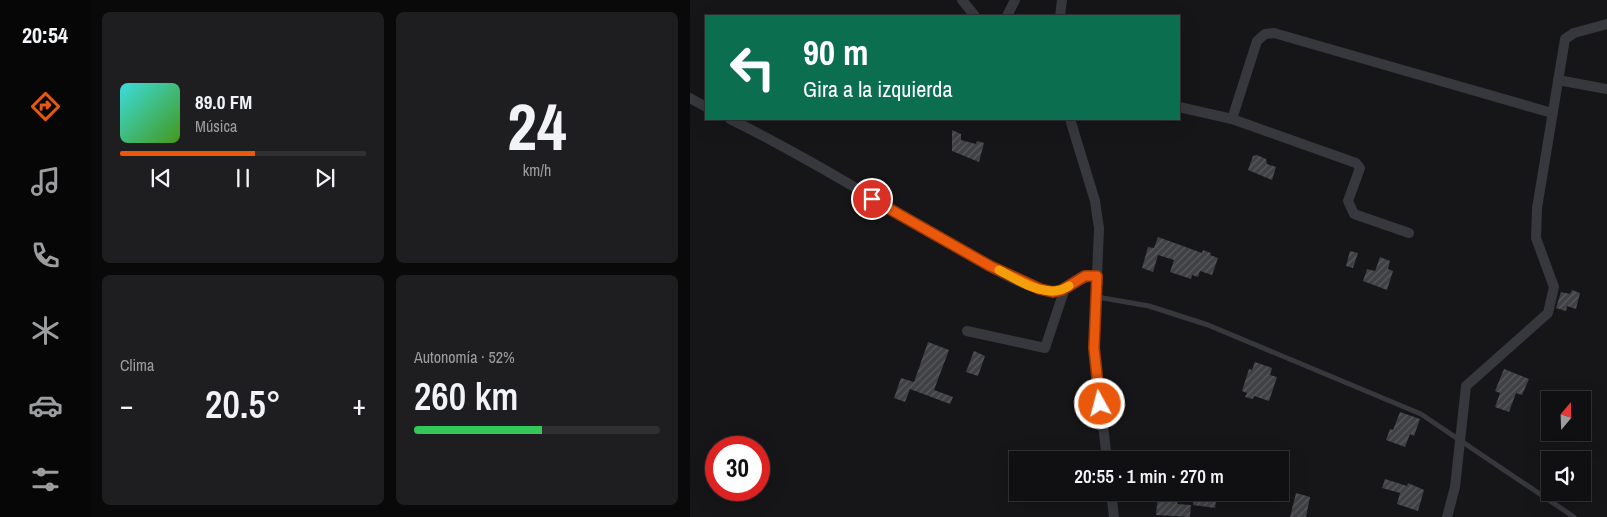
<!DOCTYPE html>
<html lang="es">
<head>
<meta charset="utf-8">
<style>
  body { margin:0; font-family:"Archivo Narrow",sans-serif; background:#1e1e20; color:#f1f3f6; height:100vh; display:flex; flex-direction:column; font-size:19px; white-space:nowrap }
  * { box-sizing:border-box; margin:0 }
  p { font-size:16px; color:#9c9d9f }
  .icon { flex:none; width:28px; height:28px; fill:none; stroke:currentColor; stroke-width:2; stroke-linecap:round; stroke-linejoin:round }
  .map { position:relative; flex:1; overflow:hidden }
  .sheet { display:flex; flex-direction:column; gap:12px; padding:12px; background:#09090a; width:600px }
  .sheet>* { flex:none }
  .banner { position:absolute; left:15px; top:15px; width:475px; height:105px; border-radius:0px; box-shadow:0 5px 20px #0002,0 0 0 1px #303032; background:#0b6e4f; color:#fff; overflow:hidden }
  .needle { width:32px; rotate:19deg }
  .fabs { position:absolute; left:851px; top:391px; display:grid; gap:10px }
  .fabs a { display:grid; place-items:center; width:50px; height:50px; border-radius:0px; background:#101012; box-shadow:0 5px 20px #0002,0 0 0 1px #303032; font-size:25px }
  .speed { position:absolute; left:15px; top:436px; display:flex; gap:10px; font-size:25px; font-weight:700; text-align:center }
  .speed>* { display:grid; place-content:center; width:65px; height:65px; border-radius:50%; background:#101012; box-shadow:0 5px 20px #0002,0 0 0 1px #303032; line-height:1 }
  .speed .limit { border:8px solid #d22; background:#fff; color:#111 }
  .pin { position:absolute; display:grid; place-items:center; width:42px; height:42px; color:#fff; margin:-21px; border:2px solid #fff; border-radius:50%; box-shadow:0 1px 5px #0007 }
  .me { position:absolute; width:55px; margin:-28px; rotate:353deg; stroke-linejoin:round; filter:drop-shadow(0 0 4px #0008) }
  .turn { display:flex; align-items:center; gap:18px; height:105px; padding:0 15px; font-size:22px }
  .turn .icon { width:65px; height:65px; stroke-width:2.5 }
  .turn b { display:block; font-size:35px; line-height:42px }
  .big { font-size:38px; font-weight:600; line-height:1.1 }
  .sheet .card { flex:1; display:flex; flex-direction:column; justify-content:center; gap:8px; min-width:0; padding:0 18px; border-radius:8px; background:#1e1e20 }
  .sheet .dial { align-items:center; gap:0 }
  .dial b { font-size:65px; line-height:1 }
  .song { display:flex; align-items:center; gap:15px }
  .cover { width:60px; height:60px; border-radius:8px; background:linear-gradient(135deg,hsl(180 70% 55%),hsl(100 70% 35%)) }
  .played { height:5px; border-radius:2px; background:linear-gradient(90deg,#ea580c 55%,#303032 55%) }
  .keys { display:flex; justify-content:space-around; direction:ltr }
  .heat { display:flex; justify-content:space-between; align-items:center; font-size:28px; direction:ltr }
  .charge { height:8px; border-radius:4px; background:linear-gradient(90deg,#34c759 52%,#303032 0) }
  .sheet .tiles { flex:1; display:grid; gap:12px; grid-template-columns:repeat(2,1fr) }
  .trip { position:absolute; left:319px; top:451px; width:280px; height:50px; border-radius:0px; background:#101012; box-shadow:0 5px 20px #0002,0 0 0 1px #303032; font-weight:600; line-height:50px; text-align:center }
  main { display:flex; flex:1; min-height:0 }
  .menu { display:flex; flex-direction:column; width:90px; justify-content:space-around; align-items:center; background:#060607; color:#9c9d9f }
  .menu .icon { width:35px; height:35px }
  .menu .active { color:#ea580c }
  .menu b { font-size:22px; color:#f1f3f6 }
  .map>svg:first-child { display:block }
  .building { fill:url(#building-hatch) }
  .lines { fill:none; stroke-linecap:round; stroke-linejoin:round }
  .lane { stroke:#37383d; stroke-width:5 }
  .street { stroke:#37383d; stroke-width:10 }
  .route-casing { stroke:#983908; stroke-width:12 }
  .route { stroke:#ea580c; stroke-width:9 }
  .slow { stroke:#f59e0b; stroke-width:9 }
</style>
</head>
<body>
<main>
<nav class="menu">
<b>20:54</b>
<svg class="icon active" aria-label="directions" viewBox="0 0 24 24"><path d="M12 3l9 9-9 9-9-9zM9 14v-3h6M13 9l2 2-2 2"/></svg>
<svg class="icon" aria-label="music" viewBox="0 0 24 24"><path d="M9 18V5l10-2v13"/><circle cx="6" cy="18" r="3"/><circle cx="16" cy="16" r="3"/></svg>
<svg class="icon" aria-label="phone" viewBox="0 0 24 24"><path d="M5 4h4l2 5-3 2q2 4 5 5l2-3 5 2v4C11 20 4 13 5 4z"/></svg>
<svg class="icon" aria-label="climate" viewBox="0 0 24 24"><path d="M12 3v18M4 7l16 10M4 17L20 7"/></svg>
<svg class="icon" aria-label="car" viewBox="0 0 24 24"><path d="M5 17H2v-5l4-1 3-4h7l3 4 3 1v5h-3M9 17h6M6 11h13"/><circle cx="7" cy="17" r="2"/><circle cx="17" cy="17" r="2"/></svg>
<svg class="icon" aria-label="filters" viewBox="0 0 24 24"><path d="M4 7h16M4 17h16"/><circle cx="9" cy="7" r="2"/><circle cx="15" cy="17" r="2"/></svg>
</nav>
<section class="sheet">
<div class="tiles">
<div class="card">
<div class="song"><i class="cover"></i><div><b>89.0 FM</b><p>Música</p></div></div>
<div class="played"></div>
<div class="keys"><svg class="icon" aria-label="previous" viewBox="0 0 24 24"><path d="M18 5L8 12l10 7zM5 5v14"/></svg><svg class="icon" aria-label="pause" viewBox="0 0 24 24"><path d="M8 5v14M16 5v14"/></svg><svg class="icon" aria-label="next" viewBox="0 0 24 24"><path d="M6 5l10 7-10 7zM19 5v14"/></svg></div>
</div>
<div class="card dial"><b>24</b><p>km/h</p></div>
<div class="card"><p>Clima</p>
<div class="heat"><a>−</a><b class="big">20.5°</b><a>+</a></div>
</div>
<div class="card"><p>Autonomía · 52%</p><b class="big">260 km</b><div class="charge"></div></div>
</div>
</section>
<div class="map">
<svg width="917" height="517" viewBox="0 0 917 517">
  <defs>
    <pattern id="building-hatch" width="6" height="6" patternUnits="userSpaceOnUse" patternTransform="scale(1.25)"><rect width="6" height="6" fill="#404145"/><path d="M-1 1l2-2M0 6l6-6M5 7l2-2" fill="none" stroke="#595a5e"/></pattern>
  </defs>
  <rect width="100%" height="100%" fill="#161618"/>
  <g class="building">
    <path d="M262 130 271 134V140L286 144 287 141 294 143 289 162 262 151Z"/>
    <path d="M567 155 576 159 577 164 586 167 582 180 558 170 563 156Z"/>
    <path d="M468 237 512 253 513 250 521 253 520 255 528 258 522 275 510 271 508 277 502 275 501 279 480 272 484 260 468 255 463 272 452 268 458 247 464 248Z"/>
    <path d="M660 251 668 253 663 268 656 266Z"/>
    <path d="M690 257 700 261 698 269 703 271 697 290 673 281 677 269 685 271Z"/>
    <path d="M882 290 890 293 886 309 877 306 876 311 866 308 871 292 880 294Z"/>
    <path d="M238 342 259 350 244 390 263 397 260 404 220 389 215 402 204 398 211 378 224 382Z"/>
    <path d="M284 351 295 356 288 376 276 372Z"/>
    <path d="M565 362 582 368 580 375 587 377 579 401 564 396 563 399 555 397 557 393 552 391 559 369 562 370Z"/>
    <path d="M814 369 839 379 832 395 826 393 819 412 805 407 810 393 805 391Z"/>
    <path d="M710 412 730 419 724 436 720 434 715 447 696 440 700 429 703 430Z"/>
    <path d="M695 479 717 486 718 483 734 490 728 511 707 504 710 493 692 488Z"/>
    <path d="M504 492H527L525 508 503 505Z"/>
    <path d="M606 493 620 497 616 517H600Z"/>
    <path d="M468 495 480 497 479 500 488 501 487 504 501 505 500 517 466 515Z"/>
  </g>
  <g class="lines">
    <path class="lane" d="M407 297 459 306 518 325 731 414 884 517"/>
    <g class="street">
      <path d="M272 0 285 16"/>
      <path d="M317 16 325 0"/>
      <path d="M370 16 372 0"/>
      <path d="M868 80 917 89"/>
      <path d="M0 98 16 107"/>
      <path d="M489 107 542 119"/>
      <path d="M40 119C115 156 187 201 259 242 284 257 334 290 362 292 378 293 386 276 407 276"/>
      <path d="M380 119 405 201 409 228 404 347 417 460"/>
      <path d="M719 233 664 214 658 201 670 168 666 163 542 119 567 41 575 34 584 33 862 113"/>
      <path d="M277 331 355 348 375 288"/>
      <path d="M421 492 424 517"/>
      <path d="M757 517 765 487 776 386 858 313 864 287 846 238 847 208 875 39 884 33 917 24"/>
    </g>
  </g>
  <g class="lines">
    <defs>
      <path id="route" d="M182 199 300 266 350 289 363 292 372 290 395 276H407L404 348 410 404"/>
    </defs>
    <use href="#route" class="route-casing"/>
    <use href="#route" class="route"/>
    <path class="slow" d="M309 270C329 281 357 300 379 286"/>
  </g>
</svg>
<div class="fabs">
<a><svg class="needle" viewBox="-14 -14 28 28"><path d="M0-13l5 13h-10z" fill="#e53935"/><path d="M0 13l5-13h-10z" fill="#9c9d9f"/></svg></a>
<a><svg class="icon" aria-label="sound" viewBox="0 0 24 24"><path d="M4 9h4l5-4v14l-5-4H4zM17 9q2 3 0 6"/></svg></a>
</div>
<div class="speed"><div class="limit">30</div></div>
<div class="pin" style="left:182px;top:199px;background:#d93025"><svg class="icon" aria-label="arrive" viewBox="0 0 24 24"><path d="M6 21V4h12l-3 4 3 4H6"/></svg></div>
<svg class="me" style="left:410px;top:404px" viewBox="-20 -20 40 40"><circle r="17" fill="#ea580c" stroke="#fff" stroke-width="3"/><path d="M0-11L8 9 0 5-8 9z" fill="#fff"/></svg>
<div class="trip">20:55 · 1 min · 270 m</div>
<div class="banner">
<div class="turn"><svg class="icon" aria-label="left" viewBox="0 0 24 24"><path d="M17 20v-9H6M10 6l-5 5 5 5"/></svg><div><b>90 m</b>Gira a la izquierda</div></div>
</div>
</div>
</main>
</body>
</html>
